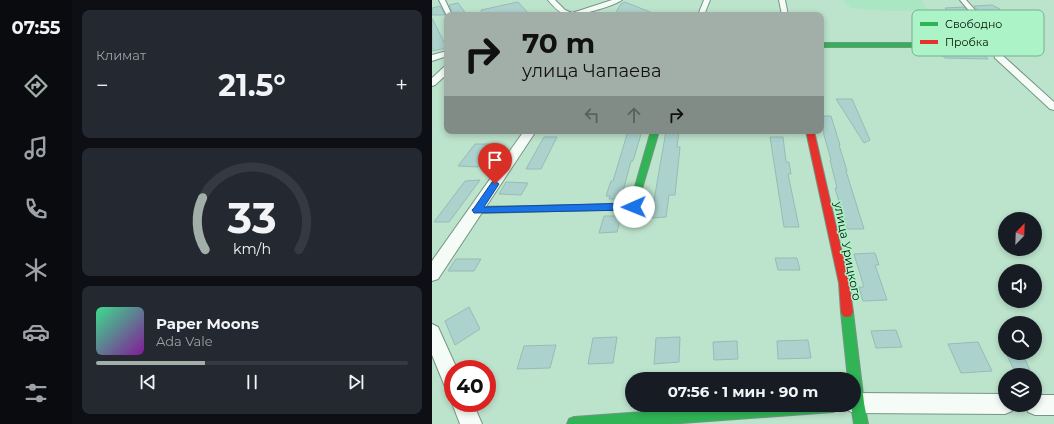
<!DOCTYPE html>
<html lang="ru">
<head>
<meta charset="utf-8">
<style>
  body { margin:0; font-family:Montserrat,sans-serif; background:#242831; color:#f1f3f6; height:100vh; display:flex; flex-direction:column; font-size:15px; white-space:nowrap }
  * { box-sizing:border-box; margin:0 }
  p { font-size:13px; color:#9ea1a6 }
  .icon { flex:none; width:22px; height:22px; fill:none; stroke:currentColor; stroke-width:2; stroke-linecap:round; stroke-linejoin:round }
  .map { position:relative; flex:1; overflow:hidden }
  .drawer { display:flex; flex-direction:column; gap:10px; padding:10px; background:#0d0f14; width:360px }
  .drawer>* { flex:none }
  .top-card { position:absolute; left:12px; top:12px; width:380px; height:122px; border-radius:8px; box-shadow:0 2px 6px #0003; background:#a2afa9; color:#111; overflow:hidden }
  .needle { width:26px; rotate:23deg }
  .tools { position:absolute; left:566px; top:212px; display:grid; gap:8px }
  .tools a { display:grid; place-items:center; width:44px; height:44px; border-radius:50%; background:#171b24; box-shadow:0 2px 6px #0003; font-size:20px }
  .speed { position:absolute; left:12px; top:360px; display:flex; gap:8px; font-size:20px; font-weight:700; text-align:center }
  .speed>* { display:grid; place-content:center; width:52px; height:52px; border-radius:50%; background:#171b24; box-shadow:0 2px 6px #0003; line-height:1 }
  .speed .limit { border:6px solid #d22; background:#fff; color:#111 }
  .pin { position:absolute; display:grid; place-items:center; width:34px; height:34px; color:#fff; margin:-41px -17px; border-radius:50% 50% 50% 0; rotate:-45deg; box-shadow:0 0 4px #0007 }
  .pin .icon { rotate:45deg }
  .me { position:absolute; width:44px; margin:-22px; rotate:269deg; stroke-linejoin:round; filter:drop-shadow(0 0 3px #0008) }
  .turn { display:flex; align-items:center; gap:14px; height:84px; padding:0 12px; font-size:18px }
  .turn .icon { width:52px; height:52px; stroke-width:2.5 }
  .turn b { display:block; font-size:28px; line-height:34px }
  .lanes { display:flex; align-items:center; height:38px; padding:0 12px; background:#0003; justify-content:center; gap:20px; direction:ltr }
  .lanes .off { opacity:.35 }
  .big { font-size:30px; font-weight:700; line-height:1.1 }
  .drawer .widget { flex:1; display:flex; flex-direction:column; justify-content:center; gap:6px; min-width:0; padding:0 14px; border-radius:8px; background:#242831 }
  .drawer .dial { align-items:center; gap:0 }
  .dial svg { height:104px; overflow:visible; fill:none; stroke:#363941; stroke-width:7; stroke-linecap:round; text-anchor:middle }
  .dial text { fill:#f1f3f6; stroke:none }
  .song { display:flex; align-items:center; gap:12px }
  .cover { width:48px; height:48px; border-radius:6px; background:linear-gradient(135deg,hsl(150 70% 55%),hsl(290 70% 35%)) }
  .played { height:4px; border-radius:2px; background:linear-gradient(90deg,#a2afa9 35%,#363941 35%) }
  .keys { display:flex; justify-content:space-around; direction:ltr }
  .heat { display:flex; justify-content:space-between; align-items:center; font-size:22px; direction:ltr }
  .trip { position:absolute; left:193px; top:372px; width:236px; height:40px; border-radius:20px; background:#171b24; box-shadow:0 2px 6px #0003; font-weight:700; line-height:40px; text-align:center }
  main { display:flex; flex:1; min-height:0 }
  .menu { display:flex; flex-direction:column; width:72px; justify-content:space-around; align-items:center; background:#090b0e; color:#9ea1a6 }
  .menu .icon { width:28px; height:28px }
  .menu .active { color:#a2afa9 }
  .menu b { font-size:18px; color:#f1f3f6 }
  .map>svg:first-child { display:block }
  .built { fill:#a9e6c2 }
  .building { fill:#acd2cd; stroke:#98bbb5 }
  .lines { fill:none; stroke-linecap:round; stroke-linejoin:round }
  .street-casing { stroke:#769584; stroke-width:2 }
  .fast-casing { stroke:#769584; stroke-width:2 }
  .jam-casing { stroke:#769584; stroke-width:2 }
  .street { fill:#f5fbf7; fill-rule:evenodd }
  .fast { fill:#30b455; fill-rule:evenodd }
  .jam { fill:#e5322d; fill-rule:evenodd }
  .route { fill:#1a73e8; stroke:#114b97 }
  .labels { text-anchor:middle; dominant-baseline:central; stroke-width:3; stroke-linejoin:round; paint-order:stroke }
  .street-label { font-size:12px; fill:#001205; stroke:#acf3c8 }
  .key { fill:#acf3c8; stroke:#78b08e; stroke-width:1 }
  .key-label { font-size:11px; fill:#001205 }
</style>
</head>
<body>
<main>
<nav class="menu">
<b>07:55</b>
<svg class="icon active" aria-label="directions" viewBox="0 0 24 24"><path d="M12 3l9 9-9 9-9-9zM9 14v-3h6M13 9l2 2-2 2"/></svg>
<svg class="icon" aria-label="music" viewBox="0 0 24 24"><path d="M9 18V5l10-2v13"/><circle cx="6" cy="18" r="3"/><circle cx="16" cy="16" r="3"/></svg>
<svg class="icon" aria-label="phone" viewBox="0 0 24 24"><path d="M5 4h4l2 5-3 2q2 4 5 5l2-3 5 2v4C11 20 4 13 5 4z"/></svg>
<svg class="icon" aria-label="climate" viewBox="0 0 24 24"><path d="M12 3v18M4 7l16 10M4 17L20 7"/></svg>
<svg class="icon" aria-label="car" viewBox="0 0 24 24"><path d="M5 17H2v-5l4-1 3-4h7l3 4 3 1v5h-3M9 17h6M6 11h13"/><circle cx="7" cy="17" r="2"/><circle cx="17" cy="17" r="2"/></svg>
<svg class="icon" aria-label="filters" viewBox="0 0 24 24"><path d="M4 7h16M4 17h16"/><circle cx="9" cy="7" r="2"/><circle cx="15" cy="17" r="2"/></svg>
</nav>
<section class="drawer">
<div class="widget"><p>Климат</p>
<div class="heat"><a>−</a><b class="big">21.5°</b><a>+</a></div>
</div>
<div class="widget dial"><svg viewBox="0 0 100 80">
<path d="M14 69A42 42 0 1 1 86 69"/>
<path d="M14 69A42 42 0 0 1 12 29" stroke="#a2afa9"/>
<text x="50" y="56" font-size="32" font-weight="700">33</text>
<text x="50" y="72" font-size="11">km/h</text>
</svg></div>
<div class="widget">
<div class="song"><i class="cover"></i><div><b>Paper Moons</b><p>Ada Vale</p></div></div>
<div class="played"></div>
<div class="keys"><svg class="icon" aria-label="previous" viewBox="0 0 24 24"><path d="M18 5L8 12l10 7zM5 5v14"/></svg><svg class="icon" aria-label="pause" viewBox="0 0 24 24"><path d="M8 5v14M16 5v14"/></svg><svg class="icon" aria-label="next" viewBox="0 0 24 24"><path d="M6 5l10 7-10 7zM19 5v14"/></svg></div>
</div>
</section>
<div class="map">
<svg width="622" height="424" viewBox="0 0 622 424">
  <rect width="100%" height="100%" fill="#bce3cc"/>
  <path class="built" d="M411 0H489L495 10 463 11 419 8Z"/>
  <g class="building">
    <path d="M86 2 98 15H50L49 10Z"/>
    <path d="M193 2 223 14V15H182L189 4Z"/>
    <path d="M26 3 35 15H21L17 5Z"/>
    <path d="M560 5 568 9 562 16 599 51 579 50 573 43H568L565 32 542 6Z"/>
    <path d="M8 6 13 15H0V8Z"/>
    <path d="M532 7 555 34 557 42 540 41 513 8Z"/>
    <path d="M0 18 15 48 0 51Z"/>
    <path d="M505 50 549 51 556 59 513 58Z"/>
    <path d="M404 99H420L438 140 432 143Z"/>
    <path d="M389 116H399L408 145H407L415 171H414L432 229H415L403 188H405L398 160H399L392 135Z"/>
    <path d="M196 131H210L201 161H199L189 199H177L178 196H174L179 181H181Z"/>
    <path d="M234 131H247L245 147H248L243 195H237L234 217 219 218Z"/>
    <path d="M112 137H125L109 169H94Z"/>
    <path d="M338 137H351L354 162H357L359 174H356L367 227H352Z"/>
    <path d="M43 144H63L46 167 26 166Z"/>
    <path d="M48 180 17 222H2L33 181Z"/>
    <path d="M74 182 96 183 89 195 67 194Z"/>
    <path d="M172 216H189L185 232 167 233Z"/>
    <path d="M443 253 447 265H443L455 300 431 301 427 287H432L422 254Z"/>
    <path d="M343 258H365L368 270H346Z"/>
    <path d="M24 259H49L42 271H16Z"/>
    <path d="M37 307 48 329 23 345 13 321Z"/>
    <path d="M464 330 470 347 444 348 439 331Z"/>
    <path d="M185 337 181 363 156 364 161 338Z"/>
    <path d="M248 337 247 362 222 364 224 338Z"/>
    <path d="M376 340 379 358 346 359 345 341Z"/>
    <path d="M305 341 306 359 282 360 281 342Z"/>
    <path d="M546 342 560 371 529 373 516 344Z"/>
    <path d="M124 345 118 368 85 369 92 346Z"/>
    <path d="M574 353H590L598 370H582Z"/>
  </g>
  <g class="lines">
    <defs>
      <g id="street">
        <path d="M7 0H13L20 15H15V16Z"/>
        <path d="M116 0H123L133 10 140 13 180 0H190C182 6 142 18 133 14 126 12 120 5 116 0Z"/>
        <path d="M272 0H278L272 15H266Z"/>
        <path d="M347 0H353L356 15H350Z"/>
        <path d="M528 0H534L564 33 570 55 622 102V110L618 109 563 58 556 33Z"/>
        <path d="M15 51V56L0 61V55Z"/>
        <path d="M15 66V74L3 85 0 86V78L12 67Z"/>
        <path d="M92 131H104L6 279 0 281V261Z"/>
        <path d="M0 324 6 327 25 369H21V392L14 389 0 355Z"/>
        <path d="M422 393 573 394V405H583L580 411 573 414 422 413 415 410 412 405H422Z"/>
        <path d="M603 395H622V415H603L596 412 593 405H603Z"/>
        <path d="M21 400V403H41L50 424H28L20 403Z"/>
      </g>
      <g id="fast">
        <path d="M389 43H533L564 46 567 48 564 50 533 47H389Z"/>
        <path d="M219 131H227L204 209 45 213 41 210 45 207 198 204Z"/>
        <path d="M415 307 419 308 421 312 432 403 436 424H422L419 405H422V379H416L409 312 411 308Z"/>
        <path d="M308 405H408L406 410 401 412 236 424H135L137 419 142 417Z"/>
      </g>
      <path id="jam" d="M374 131H382L417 283 421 312 419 316 415 317 411 316 409 312 407 283Z"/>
    </defs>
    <use href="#street" class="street-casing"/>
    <use href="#fast" class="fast-casing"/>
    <use href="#jam" class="jam-casing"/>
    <use href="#street" class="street"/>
    <use href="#fast" class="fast"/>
    <use href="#jam" class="jam"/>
  </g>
  <path class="route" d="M63 181 67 184 52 207 202 203 206 207 202 210 42 213 40 210 42 208 60 182Z"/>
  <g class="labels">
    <g class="street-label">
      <text transform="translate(416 251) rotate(79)">улица Урицкого</text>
    </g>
  </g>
  <rect x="480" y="10" width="132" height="46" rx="6" class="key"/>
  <rect x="488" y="22" width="18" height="4" fill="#30b455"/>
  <rect x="488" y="40" width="18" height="4" fill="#e5322d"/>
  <g class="key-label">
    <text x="513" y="28">Свободно</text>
    <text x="513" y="46">Пробка</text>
  </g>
</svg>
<div class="tools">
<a><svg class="needle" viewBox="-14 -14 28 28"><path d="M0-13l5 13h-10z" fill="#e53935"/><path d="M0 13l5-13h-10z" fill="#9ea1a6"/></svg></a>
<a><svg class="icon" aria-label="sound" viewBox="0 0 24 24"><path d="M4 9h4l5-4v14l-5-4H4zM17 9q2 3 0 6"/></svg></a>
<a><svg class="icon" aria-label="search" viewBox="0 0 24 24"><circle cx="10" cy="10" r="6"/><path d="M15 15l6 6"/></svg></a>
<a><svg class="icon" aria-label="layers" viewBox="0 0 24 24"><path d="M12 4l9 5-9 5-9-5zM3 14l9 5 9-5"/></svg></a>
</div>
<div class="speed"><div class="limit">40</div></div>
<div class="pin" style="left:63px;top:184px;background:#d93025"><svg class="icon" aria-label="arrive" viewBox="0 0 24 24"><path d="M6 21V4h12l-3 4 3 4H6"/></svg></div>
<svg class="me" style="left:202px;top:207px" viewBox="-20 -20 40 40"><circle r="19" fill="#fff"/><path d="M0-13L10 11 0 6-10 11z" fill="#1a73e8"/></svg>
<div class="trip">07:56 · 1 мин · 90 m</div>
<div class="top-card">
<div class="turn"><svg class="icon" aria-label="right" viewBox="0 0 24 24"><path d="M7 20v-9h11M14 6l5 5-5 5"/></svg><div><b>70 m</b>улица Чапаева</div></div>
<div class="lanes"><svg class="icon off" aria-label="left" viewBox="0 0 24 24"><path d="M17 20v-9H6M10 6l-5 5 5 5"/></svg><svg class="icon off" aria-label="ahead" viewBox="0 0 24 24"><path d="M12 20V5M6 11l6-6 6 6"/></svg><svg class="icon" aria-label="right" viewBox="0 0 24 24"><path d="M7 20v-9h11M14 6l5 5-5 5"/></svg></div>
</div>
</div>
</main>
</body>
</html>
